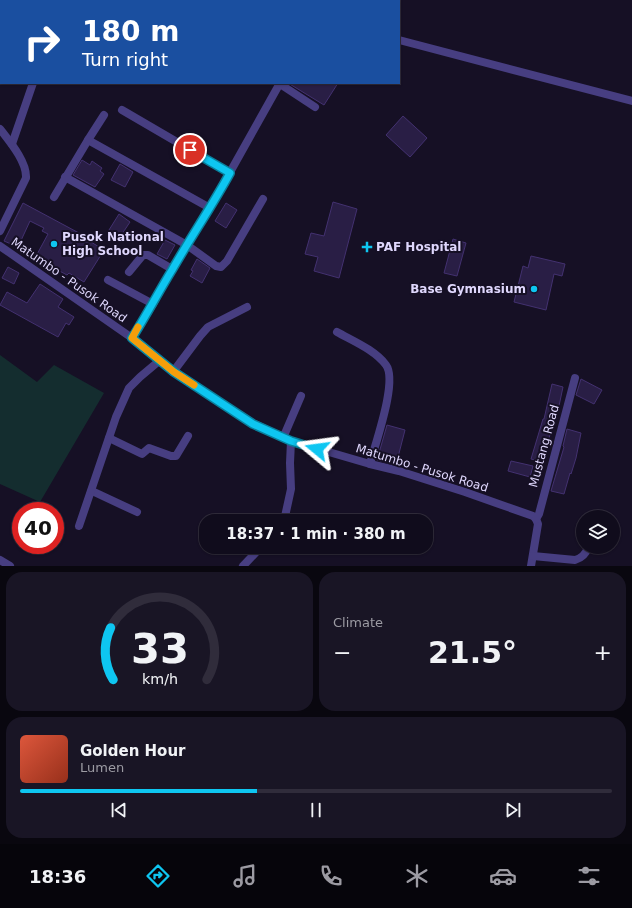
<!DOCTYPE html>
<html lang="en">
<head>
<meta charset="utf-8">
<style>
  body { margin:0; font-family:"DejaVu Sans",sans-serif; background:#191525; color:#f1f3f6; height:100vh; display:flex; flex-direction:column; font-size:15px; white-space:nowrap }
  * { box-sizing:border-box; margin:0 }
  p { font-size:13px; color:#9c9ba3 }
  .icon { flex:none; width:22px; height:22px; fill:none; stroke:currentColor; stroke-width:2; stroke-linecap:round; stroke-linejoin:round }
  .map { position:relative; height:566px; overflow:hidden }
  .drawer { display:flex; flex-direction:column; gap:6px; padding:6px; background:#09070f; flex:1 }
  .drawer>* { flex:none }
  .banner { position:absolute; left:0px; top:0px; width:400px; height:84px; box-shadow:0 1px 3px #0004,0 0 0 1px #302c3b; background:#1a4fa0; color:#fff; overflow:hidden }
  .controls { position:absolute; left:576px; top:510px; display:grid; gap:8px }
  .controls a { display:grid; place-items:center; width:44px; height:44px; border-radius:50%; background:#100c1c; box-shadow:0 1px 3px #0004,0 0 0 1px #302c3b; font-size:20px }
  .speed { position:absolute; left:12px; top:502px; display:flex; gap:8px; font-size:20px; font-weight:700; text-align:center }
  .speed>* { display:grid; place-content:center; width:52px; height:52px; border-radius:50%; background:#100c1c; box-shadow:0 1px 3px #0004,0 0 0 1px #302c3b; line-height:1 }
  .speed .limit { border:6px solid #d22; background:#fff; color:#111 }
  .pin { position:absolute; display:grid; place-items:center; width:34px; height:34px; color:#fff; margin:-17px; border:2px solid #fff; border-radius:50%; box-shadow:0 1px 4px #0007 }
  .me { position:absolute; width:44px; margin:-22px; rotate:286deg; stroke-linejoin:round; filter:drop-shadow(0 0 3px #0008) }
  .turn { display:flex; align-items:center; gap:14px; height:84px; padding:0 16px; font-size:18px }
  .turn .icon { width:52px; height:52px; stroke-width:2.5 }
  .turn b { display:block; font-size:28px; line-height:34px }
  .big { font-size:30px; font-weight:700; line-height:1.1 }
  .drawer .tile { flex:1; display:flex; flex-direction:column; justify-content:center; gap:6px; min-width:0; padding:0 14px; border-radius:16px; background:#191525 }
  .drawer .dial { align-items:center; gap:0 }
  .dial svg { height:104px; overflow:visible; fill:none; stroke:#302c3b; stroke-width:7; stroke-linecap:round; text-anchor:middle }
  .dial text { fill:#f1f3f6; stroke:none }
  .song { display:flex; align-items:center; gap:12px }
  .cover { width:48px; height:48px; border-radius:6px; background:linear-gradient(135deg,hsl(10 70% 55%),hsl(10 70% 35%)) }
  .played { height:4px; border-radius:2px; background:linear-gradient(90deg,#0ec6f1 40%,#302c3b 40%) }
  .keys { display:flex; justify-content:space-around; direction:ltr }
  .heat { display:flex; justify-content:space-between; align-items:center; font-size:22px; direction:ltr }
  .drawer .tiles { flex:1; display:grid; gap:6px; grid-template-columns:1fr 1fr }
  .tile:last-child { grid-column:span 2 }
  .trip { position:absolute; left:199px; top:514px; width:234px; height:40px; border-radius:16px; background:#100c1c; box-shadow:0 1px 3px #0004,0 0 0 1px #302c3b; font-weight:700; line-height:40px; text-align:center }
  .tab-bar { display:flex; height:64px; justify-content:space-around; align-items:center; background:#06050b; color:#9c9ba3 }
  .tab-bar .icon { width:28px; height:28px }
  .tab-bar .current { color:#0ec6f1 }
  .tab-bar b { font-size:18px; color:#f1f3f6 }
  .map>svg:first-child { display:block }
  .green { fill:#142d2f }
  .building { fill:#291e45; stroke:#433170 }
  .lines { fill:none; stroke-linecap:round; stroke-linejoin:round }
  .minor { stroke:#473e81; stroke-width:8 }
  .route-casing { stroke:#09819d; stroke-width:10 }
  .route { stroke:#0ec6f1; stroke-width:7 }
  .slow { stroke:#f59e0b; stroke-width:7 }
  .poi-dot { fill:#0ec6f1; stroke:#161025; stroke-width:1.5 }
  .labels { text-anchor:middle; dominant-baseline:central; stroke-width:4; stroke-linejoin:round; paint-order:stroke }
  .poi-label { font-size:12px; font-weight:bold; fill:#dfd7fd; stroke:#161025; text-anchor:start }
  .street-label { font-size:12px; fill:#dfd7fd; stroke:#161025 }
</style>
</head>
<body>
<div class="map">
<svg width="632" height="566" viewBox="0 0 632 566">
  <rect width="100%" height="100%" fill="#161025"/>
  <path class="green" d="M0 355 37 382 54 365 104 393 40 502 0 484Z"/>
  <g class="building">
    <path d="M288 83H338L324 105Z"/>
    <path d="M403 116 427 138 410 157 386 135Z"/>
    <path d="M82 160 90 165 92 161 102 168 100 171 104 174 95 187 73 175Z"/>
    <path d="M120 164 133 172 125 187 111 180Z"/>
    <path d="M333 202 357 209 339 278 314 271 318 257 305 254 311 233 324 236Z"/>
    <path d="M23 203 92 240 91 242 104 250 84 282 69 273 67 275 35 258 48 234 42 231 44 228 30 221 18 247 4 241Z"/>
    <path d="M226 203 237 210 226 228 215 221Z"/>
    <path d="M119 214 130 222 120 237 109 230Z"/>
    <path d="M453 239 466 243 457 276 444 273Z"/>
    <path d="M165 240 175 245 167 259 157 254Z"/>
    <path d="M531 256 565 264 562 276 554 274 546 310 514 302 523 266 528 268Z"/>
    <path d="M197 259 210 268 202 283 190 276 193 271 191 270Z"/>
    <path d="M8 267 19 273 14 284 2 278Z"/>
    <path d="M40 284 63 299 58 307 74 317 69 325 66 323 58 337 0 305 7 292 27 303Z"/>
    <path d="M581 379 602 390 594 404 576 395Z"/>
    <path d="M552 384 563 387 556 420 554 419 543 462 531 459 543 419H544Z"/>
    <path d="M387 425 405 430 396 465 377 460Z"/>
    <path d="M567 429 581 433 576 458 571 474 570 473 564 494 551 491 564 447 563 446Z"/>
    <path d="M511 461 533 466 530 477 508 471Z"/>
  </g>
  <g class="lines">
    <g class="minor">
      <path d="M110 0 111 1"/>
      <path d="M268 0 271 1"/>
      <path d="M59 1V0"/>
      <path d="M334 1V0"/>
      <path d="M399 40 632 101"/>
      <path d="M280 84 315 107"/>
      <path d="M122 110 230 173"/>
      <path d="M0 129C10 142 27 162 26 178L0 231"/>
      <path d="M88 140 210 208"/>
      <path d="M12 144 33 83"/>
      <path d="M65 177 187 245 216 266 221 267 227 261 263 199"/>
      <path d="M54 197 88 140 104 115"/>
      <path d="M0 246 132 338 173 372 253 423 291 441 370 464 399 471 465 492 533 516 536 519 538 524 531 566"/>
      <path d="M129 272 143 255H148L172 269"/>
      <path d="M108 280 153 304"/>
      <path d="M337 332C353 341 375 350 386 365 398 381 375 444 370 464"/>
      <path d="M132 338 153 304 172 269 210 208 280 83"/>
      <path d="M173 372 200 336 208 327 247 307"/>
      <path d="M109 438 142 454 149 448 171 456H176L188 436"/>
      <path d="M283 438 301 396"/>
      <path d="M92 491 137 512"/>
      <path d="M536 519 539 514 575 378"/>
      <path d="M284 521 291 489 290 463 291 441"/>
      <path d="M79 526 116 417 129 388 140 377 159 361"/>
      <path d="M533 556 575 560C582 558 586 554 588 547"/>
      <path d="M0 560 10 566"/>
      <path d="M243 566 261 547"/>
    </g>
  </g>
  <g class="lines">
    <defs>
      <path id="route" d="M190 150 230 173C212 206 191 237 172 270 158 293 146 316 132 338L174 372 253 424 291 441 317 449"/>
    </defs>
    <use href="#route" class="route-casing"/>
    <use href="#route" class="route"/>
    <path class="slow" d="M138 327 132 338 174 372 194 385"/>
  </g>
  <g class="poi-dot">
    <circle cx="54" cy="244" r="4"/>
    <path d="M365 241h4v4h4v4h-4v4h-4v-4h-4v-4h4z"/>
    <circle cx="534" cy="289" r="4"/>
  </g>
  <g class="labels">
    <g class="poi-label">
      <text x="62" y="237">Pusok National<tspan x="62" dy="14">High School</tspan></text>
      <text x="376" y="247">PAF Hospital</text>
      <text x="526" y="289" text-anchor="end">Base Gymnasium</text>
    </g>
    <g class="street-label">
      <text transform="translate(69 280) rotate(35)">Matumbo - Pusok Road</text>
      <text transform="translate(544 446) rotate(-75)">Mustang Road</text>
      <text transform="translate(422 468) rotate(17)">Matumbo - Pusok Road</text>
    </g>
  </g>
</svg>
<div class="controls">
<a><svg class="icon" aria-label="layers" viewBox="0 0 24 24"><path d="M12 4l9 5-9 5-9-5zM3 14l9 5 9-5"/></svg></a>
</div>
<div class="speed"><div class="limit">40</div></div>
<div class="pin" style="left:190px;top:150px;background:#d93025"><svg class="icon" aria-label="arrive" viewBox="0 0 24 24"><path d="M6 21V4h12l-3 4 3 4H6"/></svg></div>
<svg class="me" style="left:317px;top:449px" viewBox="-20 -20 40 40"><path d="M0-17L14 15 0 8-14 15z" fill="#0ec6f1" stroke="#fff" stroke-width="4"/></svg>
<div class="trip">18:37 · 1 min · 380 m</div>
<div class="banner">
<div class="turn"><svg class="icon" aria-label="right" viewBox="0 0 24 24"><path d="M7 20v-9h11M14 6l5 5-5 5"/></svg><div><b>180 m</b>Turn right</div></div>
</div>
</div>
<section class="drawer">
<div class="tiles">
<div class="tile dial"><svg viewBox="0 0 100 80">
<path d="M14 69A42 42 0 1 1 86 69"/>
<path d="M14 69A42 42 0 0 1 12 29" stroke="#0ec6f1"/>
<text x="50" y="56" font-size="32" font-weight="700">33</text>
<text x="50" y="72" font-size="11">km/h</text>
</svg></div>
<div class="tile"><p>Climate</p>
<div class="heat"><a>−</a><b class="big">21.5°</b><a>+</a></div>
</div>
<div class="tile">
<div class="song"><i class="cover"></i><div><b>Golden Hour</b><p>Lumen</p></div></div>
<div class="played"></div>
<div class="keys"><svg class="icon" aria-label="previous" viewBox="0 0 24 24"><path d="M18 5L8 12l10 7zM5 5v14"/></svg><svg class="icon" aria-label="pause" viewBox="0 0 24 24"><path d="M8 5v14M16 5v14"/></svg><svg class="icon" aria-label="next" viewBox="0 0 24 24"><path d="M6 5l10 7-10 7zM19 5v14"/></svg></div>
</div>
</div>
</section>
<nav class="tab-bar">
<b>18:36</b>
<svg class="icon current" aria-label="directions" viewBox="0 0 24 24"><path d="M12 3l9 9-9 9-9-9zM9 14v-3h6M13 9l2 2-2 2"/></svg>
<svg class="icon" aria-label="music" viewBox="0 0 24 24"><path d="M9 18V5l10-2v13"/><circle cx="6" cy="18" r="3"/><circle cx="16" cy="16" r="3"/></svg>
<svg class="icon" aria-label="phone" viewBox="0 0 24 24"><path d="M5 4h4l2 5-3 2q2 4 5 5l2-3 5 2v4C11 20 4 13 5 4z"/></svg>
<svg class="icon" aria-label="climate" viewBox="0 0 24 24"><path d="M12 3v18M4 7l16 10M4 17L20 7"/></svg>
<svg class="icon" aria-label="car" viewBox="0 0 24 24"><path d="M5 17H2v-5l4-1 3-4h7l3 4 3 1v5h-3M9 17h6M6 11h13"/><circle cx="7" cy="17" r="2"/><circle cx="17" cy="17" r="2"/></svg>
<svg class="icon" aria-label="filters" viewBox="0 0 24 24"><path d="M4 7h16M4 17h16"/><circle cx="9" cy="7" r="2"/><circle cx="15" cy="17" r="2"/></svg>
</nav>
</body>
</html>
